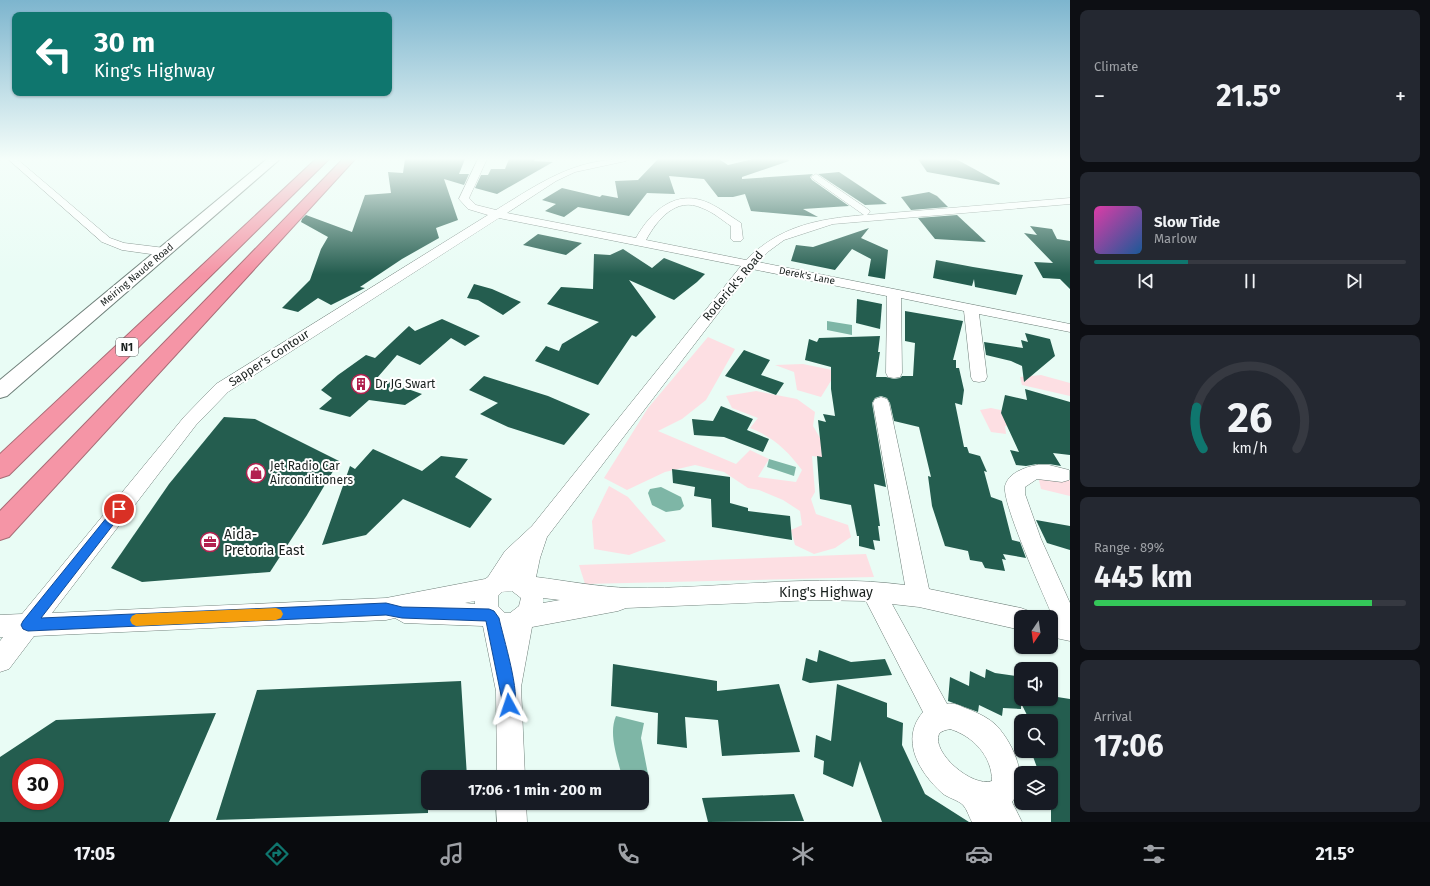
<!DOCTYPE html>
<html lang="en">
<head>
<meta charset="utf-8">
<style>
  body { margin:0; font-family:"Fira Sans",sans-serif; background:#242831; color:#f1f3f6; height:100vh; display:flex; flex-direction:column; font-size:15px; white-space:nowrap }
  * { box-sizing:border-box; margin:0 }
  p { font-size:13px; color:#9ea1a6 }
  .icon { flex:none; width:22px; height:22px; fill:none; stroke:currentColor; stroke-width:2; stroke-linecap:round; stroke-linejoin:round }
  .map { position:relative; flex:1; overflow:hidden }
  .sheet { display:flex; flex-direction:column; gap:10px; padding:10px; background:#0d0f14; width:360px }
  .sheet>* { flex:none }
  .banner { position:absolute; left:12px; top:12px; width:380px; height:84px; border-radius:8px; box-shadow:0 1px 3px #0004; background:#0f766e; color:#fff; overflow:hidden }
  .needle { width:26px; rotate:193deg }
  .controls { position:absolute; left:1014px; top:610px; display:grid; gap:8px }
  .controls a { display:grid; place-items:center; width:44px; height:44px; border-radius:8px; background:#171b24; box-shadow:0 1px 3px #0004; font-size:20px }
  .speed { position:absolute; left:12px; top:758px; display:flex; gap:8px; font-size:20px; font-weight:700; text-align:center }
  .speed>* { display:grid; place-content:center; width:52px; height:52px; border-radius:50%; background:#171b24; box-shadow:0 1px 3px #0004; line-height:1 }
  .speed .limit { border:6px solid #d22; background:#fff; color:#111 }
  .pin { position:absolute; display:grid; place-items:center; width:34px; height:34px; color:#fff; margin:-17px; border:2px solid #fff; border-radius:50%; box-shadow:0 1px 4px #0007 }
  .me { position:absolute; width:44px; margin:-22px; rotate:355deg; stroke-linejoin:round; filter:drop-shadow(0 0 3px #0008) }
  .turn { display:flex; align-items:center; gap:14px; height:84px; padding:0 16px; font-size:18px }
  .turn .icon { width:52px; height:52px; stroke-width:2.5 }
  .turn b { display:block; font-size:28px; line-height:34px }
  .big { font-size:30px; font-weight:700; line-height:1.1 }
  .sheet .widget { flex:1; display:flex; flex-direction:column; justify-content:center; gap:6px; min-width:0; padding:0 14px; border-radius:8px; background:#242831 }
  .sheet .dial { align-items:center; gap:0 }
  .dial svg { height:104px; overflow:visible; fill:none; stroke:#363941; stroke-width:7; stroke-linecap:round; text-anchor:middle }
  .dial text { fill:#f1f3f6; stroke:none }
  .song { display:flex; align-items:center; gap:12px }
  .cover { width:48px; height:48px; border-radius:6px; background:linear-gradient(135deg,hsl(320 70% 55%),hsl(210 70% 35%)) }
  .played { height:4px; border-radius:2px; background:linear-gradient(90deg,#0f766e 30%,#363941 30%) }
  .keys { display:flex; justify-content:space-around; direction:ltr }
  .heat { display:flex; justify-content:space-between; align-items:center; font-size:22px; direction:ltr }
  .charge { height:6px; border-radius:3px; background:linear-gradient(90deg,#34c759 89%,#363941 0) }
  .trip { position:absolute; left:421px; top:770px; width:228px; height:40px; border-radius:8px; background:#171b24; box-shadow:0 1px 3px #0004; font-weight:700; line-height:40px; text-align:center }
  .tab-bar { display:flex; height:64px; justify-content:space-around; align-items:center; background:#090b0e; color:#9ea1a6 }
  .tab-bar .icon { width:28px; height:28px }
  .tab-bar .on { color:#0f766e }
  .tab-bar b { font-size:18px; color:#f1f3f6 }
  main { display:flex; flex:1; min-height:0 }
  .map>svg:first-child { display:block }
  .green { fill:#fddfe3 }
  .water { fill:#7eb6a6 }
  .building { fill:#245d4f; fill-rule:evenodd }
  .lines { fill:none; stroke-linecap:round; stroke-linejoin:round }
  .street-casing { stroke:#6e7f79; stroke-width:1 }
  .secondary-casing { stroke:#6e7f79; stroke-width:2 }
  .highway-casing { stroke:#a86c76; stroke-width:2 }
  .street { fill:#fff; fill-rule:evenodd }
  .secondary { fill:#fff; fill-rule:evenodd }
  .highway { fill:#f595a6; fill-rule:evenodd }
  .route { fill:#1a73e8; stroke:#114b97 }
  .slow { fill:#f59e0b }
  .labels { text-anchor:middle; dominant-baseline:central; stroke-width:4; stroke-linejoin:round; paint-order:stroke }
  .far-street-label { font-size:10px; fill:#19201e; stroke:#fff }
  .shield { fill:#fff; stroke:#5e6362; stroke-width:1 }
  .shield-label { font-size:11px; font-weight:bold; fill:#19201e }
  .street-label { font-size:12px; fill:#19201e; stroke:#fff }
  .poi-label { font-size:12px; fill:#19201e; stroke:#fff; text-anchor:start }
  .near-poi-label { font-size:14px; fill:#19201e; stroke:#fff; text-anchor:start }
  .near-street-label { font-size:14px; fill:#19201e; stroke:#fff }
</style>
</head>
<body>
<main>
<div class="map">
<svg width="1070" height="822" viewBox="0 0 1070 822">
  <rect width="100%" height="100%" fill="#e9fcf5"/>
  <g class="green">
    <path d="M708 337 735 349 706 400 682 419 658 431 736 464 750 450 769 459 758 477 796 482 802 470C787 450 773 437 750 428L758 418 732 408 726 396 756 391 797 399 815 412 813 426 820 438 837 445 847 461 812 456 815 492 811 499 816 514 848 525 851 537 835 548 814 554 795 545 791 530 802 525 800 511 783 500 759 490 748 488 724 472 695 465 665 472 627 490 604 478 648 408Z"/>
    <path d="M803 364 837 371 821 397 797 390 794 372 775 365Z"/>
    <path d="M1041 375 1070 383V396L1022 385 1020 377Z"/>
    <path d="M991 408 1010 412 1049 431 1005 426 1006 434 991 432 980 410Z"/>
    <path d="M1038 476 1070 480V496L1041 489Z"/>
    <path d="M609 486 628 497 666 541 629 555 594 549 592 521Z"/>
    <path d="M866 554 874 577 585 584 579 565Z"/>
  </g>
  <g class="water">
    <path d="M827 321 852 325V335L827 330Z"/>
    <path d="M769 459 796 467 794 476 767 467Z"/>
    <path d="M661 487 681 497 684 506 680 510 666 512 652 505 648 493 650 489Z"/>
    <path d="M616 716 644 723 641 738 648 774 622 777C618 759 608 734 616 716Z"/>
  </g>
  <g class="building">
    <path d="M405 159H465L459 174H469L464 185 444 179 458 220 436 228 439 238 402 259 360 287 365 288 331 305 318 298 298 312 282 308 310 280 321 249 328 237 301 222 302 219 306 215 352 232 365 195 391 193 388 172 403 173Z"/>
    <path d="M509 159H535L534 161 553 162 497 194 475 188 481 175H488L491 169H505Z"/>
    <path d="M658 159H719L728 165 753 159H788L789 161 742 177V179L813 174 810 177 812 180 849 206 803 209 818 217 751 211 745 194 733 197H718L704 179 669 176 675 194 647 193 629 216 578 207 564 217 545 211 556 204 542 200 562 188 600 197 602 195 618 198 615 181 638 180Z"/>
    <path d="M918 159H956L1000 183 999 185 927 172Z"/>
    <path d="M839 172 887 204 865 205 818 174Z"/>
    <path d="M929 192 937 196 948 207 911 210 901 197Z"/>
    <path d="M957 215 986 242 935 239 918 218Z"/>
    <path d="M1030 226 1052 229 1057 239 1070 241V289L1060 279 1043 278 1034 262 1053 263 1024 233 1037 235Z"/>
    <path d="M869 228 861 238 888 250 885 279 868 276 871 259 852 249 835 270 791 261 796 245 813 247Z"/>
    <path d="M538 234 582 243 566 255 523 245Z"/>
    <path d="M623 249 652 268 664 258 705 274 697 282 674 300 629 280 656 317 636 337 632 335 598 385 535 361 546 346 559 351 562 344 599 322 547 304 561 287 593 289 594 254 610 255Z"/>
    <path d="M936 260 973 267 1023 275 1016 295 975 287 974 279 972 286 933 278Z"/>
    <path d="M474 284 492 289 521 302 503 315 478 300 467 298Z"/>
    <path d="M857 299 882 304 880 329 856 323Z"/>
    <path d="M905 311 963 321 953 360H956V368H959L964 390 962 405 955 403 964 447H967L969 453 980 456 987 472 984 471 991 497 1002 501 1012 540 1020 542 1026 558 1003 554 1006 560 1002 559 1005 571 985 568 982 562 970 560 968 551 945 546 932 506 928 476 931 477 919 427 894 421 890 403 887 398 881 396 875 398 872 403 886 487 874 484 880 526H878L880 541 873 540 875 550 859 546V536H857L851 505 820 499 817 456 822 457 818 420 826 422 823 414 835 416 831 389V367L805 360 809 339 817 342 819 338 880 336 878 352H880L876 377H886L894 379 900 378 902 376H913L915 343 905 341Z"/>
    <path d="M442 319 480 336 465 346 451 338 420 365 397 355 377 378 422 394 405 405 369 400 350 417 319 409 332 398 321 390 338 375 366 355 375 358 409 326 415 331Z"/>
    <path d="M1025 333 1050 339 1055 356 1024 382 1022 366 1011 361 986 355 984 342 1023 348 1021 340 1028 342Z"/>
    <path d="M744 350 770 360 761 375 784 383 776 395 725 376Z"/>
    <path d="M484 376 548 396 590 414 564 445 508 427 480 414 498 403 469 390Z"/>
    <path d="M1025 389 1070 402V455L1053 453 1061 466 1049 464H1037L1026 466 1016 465 1010 450 1019 452 1001 413 1005 395 1027 400Z"/>
    <path d="M721 406 753 419 747 430 769 439 763 452 724 437 694 435 692 419 713 421Z"/>
    <path d="M224 417 255 419 339 461 307 515 270 572 142 582 111 568 169 484Z"/>
    <path d="M373 449 422 471 441 456 468 459 455 477 492 499 470 528 403 499 366 535 322 545 350 466 355 469Z"/>
    <path d="M672 469 730 477V503L748 508V511L790 516 792 540 712 527 711 499 694 496 695 487 673 483Z"/>
    <path d="M1036 520 1070 526V550L1047 543Z"/>
    <path d="M819 650 851 662 885 659 892 675 810 683 802 680 806 658 817 662Z"/>
    <path d="M613 664 717 681V691L779 684 800 752 722 756 718 720 685 717 687 748 657 744 658 713 611 706Z"/>
    <path d="M986 669 995 673 1016 676 1018 680 1021 681V699H1051V696L1070 699V822H1051V773H1039L1031 751H1051V721H1048L1046 716 1027 715 1021 703V709L1003 708 1002 716 979 705 978 712 948 701 950 677 969 686 970 671 985 678Z"/>
    <path d="M461 681 467 777H428V813L216 820 257 690Z"/>
    <path d="M837 684 887 703V717L903 723 902 745 925 794 969 822H882L860 761 853 787 823 774 824 761 814 757 816 735 831 741Z"/>
    <path d="M216 713 169 822H0V757L56 720ZM21 767H55V801H21Z"/>
    <path d="M794 794 804 821 708 822 702 798Z"/>
  </g>
  <g class="lines">
    <defs>
      <g id="street">
        <path d="M8 159H17L110 238 124 243 165 248 171 252 165 256 122 250 102 242Z"/>
        <path d="M478 159H487L469 198 476 205 496 210C540 183 573 159 627 159L626 161 575 172 556 181 507 213 636 238C651 211 676 188 709 203 720 208 730 216 741 223L743 239 741 241H733L731 239V226C722 220 713 212 702 208 676 196 657 220 646 240L746 260C780 226 817 219 864 215L813 179 811 177 816 174 869 210 870 212 867 215 1070 198V204L833 224 784 240 769 251 758 262 1070 324V332L979 314 987 377 985 381 979 382 973 381 971 377 964 311 901 298 902 373 900 377 894 378 888 377 886 373 887 296 752 269 547 537 540 558 536 577C567 581 599 587 630 588 722 589 814 573 905 585L873 403 875 399 881 397 887 399 889 403 929 589 1021 608 1029 611 1032 617H1021V630L919 607 892 604 947 704C954 702 962 707 968 709 978 713 989 718 997 726 1014 745 1030 780 1012 802L1022 822H972C969 817 967 809 963 805 958 800 948 798 942 793 918 771 900 739 923 712L866 601 814 600 626 608 618 611 532 627 521 687 525 777H497L496 691 483 626 404 623 395 618 386 620 34 636 9 669 0 672V641L3 637H0V615L22 614 184 417 216 384 488 215 468 209 459 199ZM499 218 741 266 532 526 505 551 488 577 485 579 386 598 52 613 196 425 228 392ZM512 591 521 598 519 606 510 613H505L498 606V596L502 592ZM543 598 560 600 543 603ZM475 601V604L465 603ZM950 729C973 736 992 756 992 781 972 788 931 752 939 734 941 731 946 730 950 729Z"/>
        <path d="M1037 465H1049L1069 470V480L1062 482 1037 479 1025 487V494L1041 539 1070 603V641L1051 637V617H1045L1052 615C1043 593 1002 504 1005 486 1008 473 1025 467 1037 465Z"/>
        <path d="M496 803H526L527 822H497Z"/>
      </g>
      <path id="secondary" d="M267 159H280L7 396 0 398V380Z"/>
      <g id="highway">
        <path d="M316 159H329L9 475 0 478V454Z"/>
        <path d="M343 159H355L9 537 0 540V511Z"/>
      </g>
    </defs>
    <use href="#street" class="street-casing"/>
    <use href="#secondary" class="secondary-casing"/>
    <use href="#highway" class="highway-casing"/>
    <use href="#street" class="street"/>
    <use href="#secondary" class="secondary"/>
    <use href="#highway" class="highway"/>
  </g>
  <linearGradient id="sky" x2="0" y2="1"><stop stop-color="#7db5ce"/><stop offset="0.58" stop-color="#f5fefa"/><stop offset="1" stop-color="#f5fefa" stop-opacity="0"/></linearGradient>
  <rect width="1070" height="274" fill="url(#sky)"/>
  <path class="route" d="M119 505 125 509 123 512 41 618 386 603 402 607 489 609 494 611 499 618C503 637 521 694 514 710L509 712 504 710 486 621 402 618 386 615 28 631 23 629 21 625 23 621 116 506Z"/>
  <path class="slow" d="M276 608 281 610 283 614 281 618 276 620 136 626 132 624 130 620 132 616 136 614Z"/>
  <defs>
    <symbol id="building-ring" viewBox="-11 -11 22 22"><circle r="9.5" fill="#fff" stroke="#b2214f" stroke-width="1.5"/><path d="M-4-6H4V6H1V3H-1V6H-4ZM-2.5-4.3h1.7v1.8h-1.7ZM.8-4.3h1.7v1.8H.8ZM-2.5-1h1.7V.8h-1.7ZM.8-1h1.7V.8H.8Z" fill="#b2214f"/></symbol>
    <symbol id="shop-ring" viewBox="-11 -11 22 22"><circle r="9.5" fill="#fff" stroke="#b2214f" stroke-width="1.5"/><path d="M-5-2.5h2.3a2.7 3.5 0 0 1 5.4 0H5L5.5 6h-11ZM-1.5-2.5h3a1.5 2.3 0 0 0-3 0Z" fill="#b2214f"/></symbol>
    <symbol id="office-ring" viewBox="-11 -11 22 22"><circle r="9.5" fill="#fff" stroke="#b2214f" stroke-width="1.5"/><path d="M-6-3h4V-5.5h4V-3h4V5H-6ZM-1-4.5V-3h2v-1.5ZM-6 0V1H6V0Z" fill="#b2214f"/></symbol>
  </defs>
  <g fill-rule="evenodd">
    <use href="#building-ring" x="350" y="373" width="22" height="22"/>
    <use href="#shop-ring" x="245" y="462" width="22" height="22"/>
    <use href="#office-ring" x="199" y="531" width="22" height="22"/>
  </g>
  <g class="labels">
    <g class="far-street-label">
      <text transform="translate(137 275) rotate(-40)">Meiring Naude Road</text>
      <text transform="translate(807 276) rotate(11)">Derek's Lane</text>
    </g>
    <rect class="shield" x="116" y="338" width="22" height="18" rx="3"/>
    <g class="shield-label">
      <text x="127" y="347">N1</text>
    </g>
    <g class="street-label">
      <text transform="translate(733 286) rotate(-50)">Roderick's Road</text>
      <text transform="translate(269 358) rotate(-33)">Sapper's Contour</text>
    </g>
    <g class="poi-label">
      <text x="375" y="384">Dr JG Swart</text>
      <text x="270" y="466">Jet Radio Car<tspan x="270" dy="14">Airconditioners</tspan></text>
    </g>
    <g class="near-poi-label">
      <text x="224" y="534">Aida-<tspan x="224" dy="16">Pretoria East</tspan></text>
    </g>
    <g class="near-street-label">
      <text x="826" y="592">King's Highway</text>
    </g>
  </g>
</svg>
<div class="controls">
<a><svg class="needle" viewBox="-14 -14 28 28"><path d="M0-13l5 13h-10z" fill="#e53935"/><path d="M0 13l5-13h-10z" fill="#9ea1a6"/></svg></a>
<a><svg class="icon" aria-label="sound" viewBox="0 0 24 24"><path d="M4 9h4l5-4v14l-5-4H4zM17 9q2 3 0 6"/></svg></a>
<a><svg class="icon" aria-label="search" viewBox="0 0 24 24"><circle cx="10" cy="10" r="6"/><path d="M15 15l6 6"/></svg></a>
<a><svg class="icon" aria-label="layers" viewBox="0 0 24 24"><path d="M12 4l9 5-9 5-9-5zM3 14l9 5 9-5"/></svg></a>
</div>
<div class="speed"><div class="limit">30</div></div>
<div class="pin" style="left:119px;top:509px;background:#d93025"><svg class="icon" aria-label="arrive" viewBox="0 0 24 24"><path d="M6 21V4h12l-3 4 3 4H6"/></svg></div>
<svg class="me" style="left:509px;top:705px" viewBox="-20 -20 40 40"><path d="M0-17L14 15 0 8-14 15z" fill="#1a73e8" stroke="#fff" stroke-width="4"/></svg>
<div class="trip">17:06 · 1 min · 200 m</div>
<div class="banner">
<div class="turn"><svg class="icon" aria-label="left" viewBox="0 0 24 24"><path d="M17 20v-9H6M10 6l-5 5 5 5"/></svg><div><b>30 m</b>King's Highway</div></div>
</div>
</div>
<section class="sheet">
<div class="widget"><p>Climate</p>
<div class="heat"><a>−</a><b class="big">21.5°</b><a>+</a></div>
</div>
<div class="widget">
<div class="song"><i class="cover"></i><div><b>Slow Tide</b><p>Marlow</p></div></div>
<div class="played"></div>
<div class="keys"><svg class="icon" aria-label="previous" viewBox="0 0 24 24"><path d="M18 5L8 12l10 7zM5 5v14"/></svg><svg class="icon" aria-label="pause" viewBox="0 0 24 24"><path d="M8 5v14M16 5v14"/></svg><svg class="icon" aria-label="next" viewBox="0 0 24 24"><path d="M6 5l10 7-10 7zM19 5v14"/></svg></div>
</div>
<div class="widget dial"><svg viewBox="0 0 100 80">
<path d="M14 69A42 42 0 1 1 86 69"/>
<path d="M14 69A42 42 0 0 1 9 37" stroke="#0f766e"/>
<text x="50" y="56" font-size="32" font-weight="700">26</text>
<text x="50" y="72" font-size="11">km/h</text>
</svg></div>
<div class="widget"><p>Range · 89%</p><b class="big">445 km</b><div class="charge"></div></div>
<div class="widget"><p>Arrival</p><b class="big">17:06</b></div>
</section>
</main>
<nav class="tab-bar">
<b>17:05</b>
<svg class="icon on" aria-label="directions" viewBox="0 0 24 24"><path d="M12 3l9 9-9 9-9-9zM9 14v-3h6M13 9l2 2-2 2"/></svg>
<svg class="icon" aria-label="music" viewBox="0 0 24 24"><path d="M9 18V5l10-2v13"/><circle cx="6" cy="18" r="3"/><circle cx="16" cy="16" r="3"/></svg>
<svg class="icon" aria-label="phone" viewBox="0 0 24 24"><path d="M5 4h4l2 5-3 2q2 4 5 5l2-3 5 2v4C11 20 4 13 5 4z"/></svg>
<svg class="icon" aria-label="climate" viewBox="0 0 24 24"><path d="M12 3v18M4 7l16 10M4 17L20 7"/></svg>
<svg class="icon" aria-label="car" viewBox="0 0 24 24"><path d="M5 17H2v-5l4-1 3-4h7l3 4 3 1v5h-3M9 17h6M6 11h13"/><circle cx="7" cy="17" r="2"/><circle cx="17" cy="17" r="2"/></svg>
<svg class="icon" aria-label="filters" viewBox="0 0 24 24"><path d="M4 7h16M4 17h16"/><circle cx="9" cy="7" r="2"/><circle cx="15" cy="17" r="2"/></svg>
<b>21.5°</b>
</nav>
</body>
</html>
